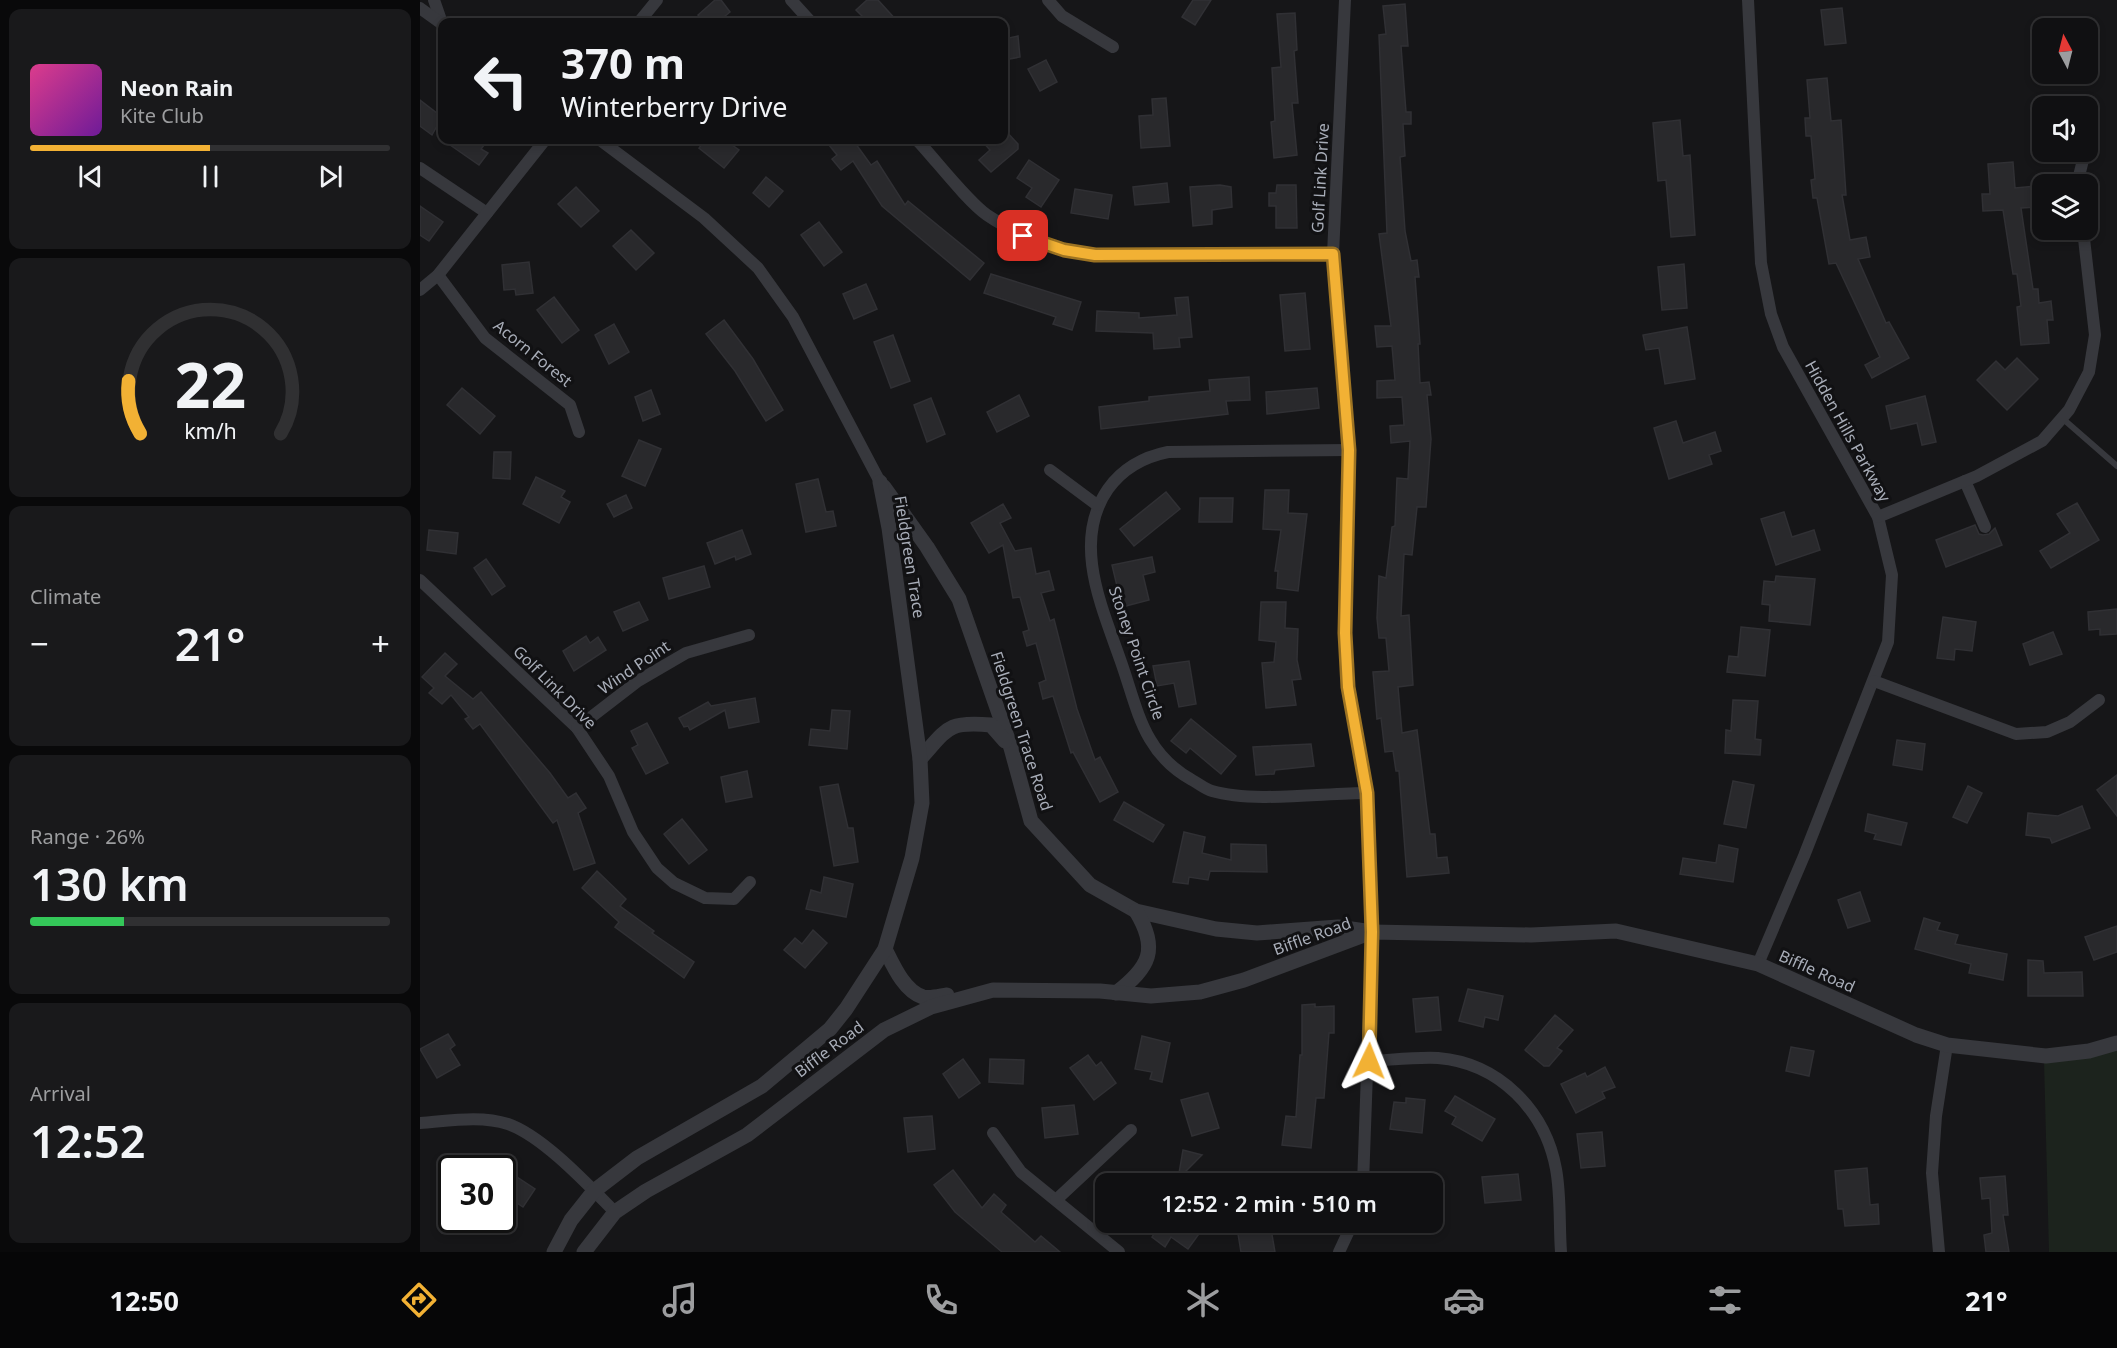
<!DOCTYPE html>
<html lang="en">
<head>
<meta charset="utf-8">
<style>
  body { margin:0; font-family:"Noto Sans",sans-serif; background:#19191b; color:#f1f3f6; height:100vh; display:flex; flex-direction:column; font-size:22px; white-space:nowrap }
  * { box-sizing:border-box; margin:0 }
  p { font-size:20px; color:#9c9d9f }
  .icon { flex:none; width:33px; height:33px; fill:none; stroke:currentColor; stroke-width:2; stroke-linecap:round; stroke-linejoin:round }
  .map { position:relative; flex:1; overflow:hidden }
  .details { display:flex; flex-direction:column; gap:9px; padding:9px; background:#09090a; width:420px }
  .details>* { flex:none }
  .top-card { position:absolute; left:18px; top:18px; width:570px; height:126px; border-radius:12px; box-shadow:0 3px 9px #0003,0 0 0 2px #303032; background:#101012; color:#f1f3f6; overflow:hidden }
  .needle { width:39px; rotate:353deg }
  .controls { position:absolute; left:1612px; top:18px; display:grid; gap:12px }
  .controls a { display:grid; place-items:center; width:66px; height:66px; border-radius:12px; background:#101012; box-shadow:0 3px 9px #0003,0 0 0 2px #303032; font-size:30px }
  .speed { position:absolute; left:18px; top:1155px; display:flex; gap:12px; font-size:30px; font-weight:700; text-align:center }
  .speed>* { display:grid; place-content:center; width:78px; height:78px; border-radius:50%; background:#101012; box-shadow:0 3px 9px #0003,0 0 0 2px #303032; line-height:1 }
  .speed .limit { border:3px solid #111; border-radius:9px; background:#fff; color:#111 }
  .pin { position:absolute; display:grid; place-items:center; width:51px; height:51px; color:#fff; margin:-26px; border-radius:12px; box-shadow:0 3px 9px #0006 }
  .me { position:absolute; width:66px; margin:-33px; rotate:2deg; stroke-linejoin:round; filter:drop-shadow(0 0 4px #0008) }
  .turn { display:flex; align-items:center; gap:21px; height:126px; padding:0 24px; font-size:27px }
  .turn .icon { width:78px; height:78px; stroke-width:2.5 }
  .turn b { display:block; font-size:42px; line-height:51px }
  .big { font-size:45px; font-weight:600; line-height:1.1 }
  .details .tile { flex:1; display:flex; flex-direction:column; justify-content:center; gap:9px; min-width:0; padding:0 21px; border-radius:12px; background:#19191b }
  .details .dial { align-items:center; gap:0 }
  .dial svg { height:156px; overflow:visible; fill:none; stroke:#303032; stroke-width:7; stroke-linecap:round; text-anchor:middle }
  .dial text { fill:#f1f3f6; stroke:none }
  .song { display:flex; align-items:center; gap:18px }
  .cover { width:72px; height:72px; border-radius:9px; background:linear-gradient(135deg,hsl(330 70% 55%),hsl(280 70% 35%)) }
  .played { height:6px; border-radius:3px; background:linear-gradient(90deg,#f2b134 50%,#303032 50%) }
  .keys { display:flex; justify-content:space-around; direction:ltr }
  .heat { display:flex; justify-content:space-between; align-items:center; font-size:33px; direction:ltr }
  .charge { height:9px; border-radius:4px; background:linear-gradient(90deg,#34c759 26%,#303032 0) }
  .trip { position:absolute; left:675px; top:1173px; width:348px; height:60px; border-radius:12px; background:#101012; box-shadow:0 3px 9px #0003,0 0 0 2px #303032; font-weight:600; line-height:60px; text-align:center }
  .tabs { display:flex; height:96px; justify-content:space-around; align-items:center; background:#060607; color:#9c9d9f }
  .tabs .icon { width:42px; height:42px }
  .tabs .active { color:#f2b134 }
  .tabs b { font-size:27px; color:#f1f3f6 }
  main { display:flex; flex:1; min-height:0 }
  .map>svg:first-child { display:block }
  .green { fill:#1c231d }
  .building { fill:#29292c; stroke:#303034; stroke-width:1.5 }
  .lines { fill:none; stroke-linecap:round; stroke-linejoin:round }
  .service { stroke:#37383d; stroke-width:6 }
  .minor { stroke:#37383d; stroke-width:12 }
  .tertiary { stroke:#37383d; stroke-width:15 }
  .route-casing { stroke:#9d7322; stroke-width:15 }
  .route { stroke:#f2b134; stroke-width:10 }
  .labels { text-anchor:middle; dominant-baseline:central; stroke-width:6; stroke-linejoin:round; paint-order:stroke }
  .street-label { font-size:16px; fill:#a8adb8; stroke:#111113 }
</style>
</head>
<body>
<main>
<section class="details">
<div class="tile">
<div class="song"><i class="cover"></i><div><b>Neon Rain</b><p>Kite Club</p></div></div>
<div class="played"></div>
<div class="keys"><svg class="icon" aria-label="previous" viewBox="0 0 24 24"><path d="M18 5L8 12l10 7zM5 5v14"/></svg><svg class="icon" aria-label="pause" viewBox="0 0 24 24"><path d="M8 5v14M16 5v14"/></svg><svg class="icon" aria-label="next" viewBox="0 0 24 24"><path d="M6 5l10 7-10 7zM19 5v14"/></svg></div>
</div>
<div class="tile dial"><svg viewBox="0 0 100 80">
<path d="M14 69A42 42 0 1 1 86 69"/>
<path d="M14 69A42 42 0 0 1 8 42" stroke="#f2b134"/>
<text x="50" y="56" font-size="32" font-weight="700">22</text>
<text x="50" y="72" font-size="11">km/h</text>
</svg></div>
<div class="tile"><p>Climate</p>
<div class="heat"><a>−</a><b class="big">21°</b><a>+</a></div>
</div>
<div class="tile"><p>Range · 26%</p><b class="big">130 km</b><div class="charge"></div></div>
<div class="tile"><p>Arrival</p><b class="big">12:52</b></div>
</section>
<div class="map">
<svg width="1697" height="1252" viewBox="0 0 1697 1252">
  <rect width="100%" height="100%" fill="#161618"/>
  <path class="green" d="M1697 1047V1252H1629L1624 1061Z"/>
  <g class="building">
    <path d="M295 0H301L310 12 298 22H284L278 15Z"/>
    <path d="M447 0H458L478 22H448L436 10Z"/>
    <path d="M773 0H791L775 25 762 17Z"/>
    <path d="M985 4 988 46H981L986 112H991V124H983L985 156 980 157 985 231 991 261 997 260 999 277H995L1000 344H998L1000 383 1009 382 1011 395H1007L1011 439 1006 507H997L992 555 984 554 981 616 989 615 993 685 978 687 982 733 997 730 1010 834H1015L1017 858 1027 857 1029 873 987 877 979 771H976L973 751 965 752 961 718 957 719 953 672 969 671 966 638H959L957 618 959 576 966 578 972 527 975 526 977 478 988 479 990 441 971 443 970 426 984 425 982 397 957 398V381L975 380 972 346 957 347 955 326H971L959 234 967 233 959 35 966 34 963 6Z"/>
    <path d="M1422 8 1426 43 1405 45 1401 10Z"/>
    <path d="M875 13 877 50 874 51 878 103H872L877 155 854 158 851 122 855 121 852 68 861 67 857 14Z"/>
    <path d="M598 36 600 57 584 60V39Z"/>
    <path d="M626 60 637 82 620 91 608 69Z"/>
    <path d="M1407 78 1411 121 1421 120 1426 195H1422L1430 240 1446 237 1450 257 1438 259 1466 323 1469 322 1489 358 1452 378 1445 365 1460 357 1416 263 1409 264 1397 198H1393L1391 180 1395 179 1391 136H1386L1385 118H1390L1387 80Z"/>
    <path d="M746 98 750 146 721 148 719 116 733 115 732 99Z"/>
    <path d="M0 100 22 117 12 135 0 126Z"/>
    <path d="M1260 120 1263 156 1270 155 1275 235 1251 237 1246 180 1238 181 1233 123Z"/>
    <path d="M584 129 598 144V149L571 172 559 160 570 150 561 140H584Z"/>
    <path d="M23 140H68L61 149 68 153 59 165Z"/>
    <path d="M285 140H305L319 150 304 168 279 148Z"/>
    <path d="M405 140H433L451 165 457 161 485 205 488 201 564 263 550 280 462 206 433 161 421 170 412 159 417 155Z"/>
    <path d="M609 160 639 180 621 207 606 197 612 188 597 178Z"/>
    <path d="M1593 162 1595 188 1616 186 1617 207 1601 208 1613 289H1618L1619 303 1631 301 1633 320H1627L1629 343 1601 345 1597 307 1601 306 1597 274H1593L1583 210 1563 211 1562 194H1570L1568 164Z"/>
    <path d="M346 177 363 191 349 207 333 193Z"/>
    <path d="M747 183 749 202 715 205 713 187Z"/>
    <path d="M800 185 811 187 812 207 792 210V224L773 226 770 187Z"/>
    <path d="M857 185H876L877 228H856V206H849V193H856Z"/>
    <path d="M156 187 179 211 161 227 138 204Z"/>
    <path d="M655 189 692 195 688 219 651 213Z"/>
    <path d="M0 206 23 222 9 241 0 235Z"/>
    <path d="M399 222 422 252 404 266 381 235Z"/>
    <path d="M211 230 234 253 216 270 193 246Z"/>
    <path d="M109 262 113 293 96 295 95 289 84 290 82 265Z"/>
    <path d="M1264 264 1267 308 1242 310 1238 267Z"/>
    <path d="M571 274 661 302 652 330 633 324 636 317 564 293Z"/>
    <path d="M446 284 457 309 434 319 423 294Z"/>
    <path d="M885 293 890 349 865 351 860 295Z"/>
    <path d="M134 297 159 330 142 343 117 310Z"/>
    <path d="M768 297 772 337 759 338 760 347 734 349 733 333 676 331 677 311 719 313V318L757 315 755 298Z"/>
    <path d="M304 320 333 359 363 410 346 421 315 371 286 334Z"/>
    <path d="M194 324 209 352 189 364 175 335Z"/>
    <path d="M1267 327 1275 379 1245 384 1239 348 1226 350 1223 335Z"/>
    <path d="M473 335 490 381 471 388 454 342Z"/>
    <path d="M1597 358 1618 379 1587 410 1557 380 1576 361 1585 370Z"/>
    <path d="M829 377 830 400 806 401 808 414 681 429 679 407 729 401V397L790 391 789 380Z"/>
    <path d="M42 388 75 416 60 434 27 405Z"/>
    <path d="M897 388 899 408 847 414 846 392Z"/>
    <path d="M231 390 240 414 223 421 215 397Z"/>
    <path d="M599 395 609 416 577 432 567 412Z"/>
    <path d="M1505 396 1516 442 1502 445 1497 423 1471 429 1466 406Z"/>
    <path d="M511 398 525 434 507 442 494 405Z"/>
    <path d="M1256 421 1263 443 1295 432 1301 451 1289 455 1292 464 1249 479 1234 428Z"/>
    <path d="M219 440 241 449 225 486 202 476Z"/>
    <path d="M74 452H91L90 479 73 478Z"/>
    <path d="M116 477 145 491 141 497 150 502 139 523 103 504Z"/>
    <path d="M398 479 406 512 413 511 416 526 386 532 376 484Z"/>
    <path d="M845 490H869L868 513 887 514 878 591 857 588 858 571H855L861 530 843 529Z"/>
    <path d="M746 492 760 509 714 546 700 529Z"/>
    <path d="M206 495 212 508 194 517 187 504Z"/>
    <path d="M780 498H813L812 522H779Z"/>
    <path d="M1657 503 1679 540 1631 568 1620 551 1650 533 1637 514Z"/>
    <path d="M583 504 591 518 580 523 595 551 611 548 616 574 629 571 634 590 621 593 630 621 634 619 657 709 675 760 680 757 698 792 680 802 653 752 651 753 633 696 623 699 619 683 626 680 616 643 607 646 603 632 609 630 600 597 593 598 583 545 569 553 551 523Z"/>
    <path d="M1364 512 1372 537 1394 530 1400 550 1356 565 1341 519Z"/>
    <path d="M1555 525 1559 534 1563 535 1569 534 1575 528 1582 545 1526 567 1516 540Z"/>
    <path d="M9 530 38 533 36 554 7 550Z"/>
    <path d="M322 530 331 554 316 560 315 556 295 564 287 543Z"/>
    <path d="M732 557 735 572 723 575 729 600 702 607 692 565Z"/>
    <path d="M66 559 85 586 72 595 54 568Z"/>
    <path d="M284 566 290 587 249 599 243 578Z"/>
    <path d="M1356 576 1395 579 1390 625 1349 621 1350 605 1342 604 1344 581 1355 582Z"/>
    <path d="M219 602 228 620 203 631 194 612Z"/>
    <path d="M841 602H866L865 628 878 629 877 660 881 679 872 680 876 705 846 708 842 663 854 662 856 642 839 640Z"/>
    <path d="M1697 609V634L1680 635V629L1669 630 1668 612Z"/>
    <path d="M1523 617 1556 622 1552 651 1535 649 1534 660 1517 658Z"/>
    <path d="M1321 627 1350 630 1345 676 1307 672 1309 656 1318 657Z"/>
    <path d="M1633 632 1642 654 1610 665 1603 644Z"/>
    <path d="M166 636 170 643 178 637 186 650 154 671 143 651Z"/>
    <path d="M25 653 37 664 25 676 53 699 61 692 130 773 148 798 156 793 166 808 158 813 175 863 154 870 137 820 133 823 60 724 53 729 45 719 49 717 31 695 22 704 9 693 14 688 2 677Z"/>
    <path d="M769 661 776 704 759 707 754 683 737 686 733 666Z"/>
    <path d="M335 698 339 722 309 728 305 710 270 730 268 726 264 727 259 718 288 702 291 706Z"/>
    <path d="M1313 700 1338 701 1335 739 1341 740 1340 755 1305 753 1306 730 1311 731Z"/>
    <path d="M412 710 430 711 427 749 389 745 391 729 410 731Z"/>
    <path d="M771 719 816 756 801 774 770 748 766 753 751 741Z"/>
    <path d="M227 723 248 763 226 774 212 748 218 745 211 731Z"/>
    <path d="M1477 740 1505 744 1502 770 1473 765Z"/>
    <path d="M891 744 894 766 855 770 854 774 836 775 833 747Z"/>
    <path d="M327 771 332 797 306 802 301 777Z"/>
    <path d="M1697 775V816L1677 790Z"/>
    <path d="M1313 781 1334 785 1326 828 1304 824Z"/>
    <path d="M418 784 428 828H433L438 862 414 866 400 787Z"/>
    <path d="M1548 786 1562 793 1547 823 1533 817Z"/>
    <path d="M704 802 744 825 733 842 694 820Z"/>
    <path d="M1662 806 1670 828 1632 843 1630 838 1606 835 1608 813 1638 816Z"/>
    <path d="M1448 814 1487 823 1481 845 1454 839 1456 834 1445 831Z"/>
    <path d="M262 819 287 850 269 864 244 834Z"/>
    <path d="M764 832 785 837 782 853 811 860V844L846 845 847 872 790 871 788 880 769 877 768 884 753 882Z"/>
    <path d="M1299 845 1318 849 1313 882 1260 874 1263 858 1296 863Z"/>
    <path d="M177 871 206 899 200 906 234 931 232 933 274 962 264 978 195 927 199 922 162 888Z"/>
    <path d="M404 877 433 884 426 917 386 909 391 890 401 893Z"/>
    <path d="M1440 892 1450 921 1428 928 1418 900Z"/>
    <path d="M1504 918 1520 923 1517 930 1538 935 1535 944 1587 954 1583 980 1549 973 1551 964 1495 949Z"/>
    <path d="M1697 926V952L1674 960 1665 937Z"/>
    <path d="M393 930 407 943 385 968 364 950 375 938 382 944Z"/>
    <path d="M1608 960 1623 961 1624 973 1662 972 1663 996H1608Z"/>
    <path d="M1048 989 1083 996 1078 1020 1065 1017 1063 1027 1039 1021Z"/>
    <path d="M1018 997 1021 1030 996 1032 993 999Z"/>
    <path d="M895 1004V1007L914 1006V1033H909L904 1098H896L891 1148 862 1145 866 1116 876 1117 880 1055H882V1005Z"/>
    <path d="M1135 1015 1153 1030 1137 1048 1142 1051 1129 1066H1124L1105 1050Z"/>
    <path d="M28 1034 35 1045 30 1049 40 1065 17 1078 0 1049Z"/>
    <path d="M722 1036 750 1043 742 1082 730 1079 732 1072 715 1069Z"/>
    <path d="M1371 1047 1394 1051 1389 1076 1366 1071Z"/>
    <path d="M668 1055 676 1066 681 1062 696 1083 674 1100 650 1068Z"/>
    <path d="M543 1059 560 1083 539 1098 523 1074Z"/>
    <path d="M570 1059 604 1060 603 1084 569 1082Z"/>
    <path d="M1185 1067 1195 1087 1182 1092 1185 1098 1156 1113 1141 1084 1165 1073 1167 1077Z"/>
    <path d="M788 1093 799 1128 772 1136 761 1100Z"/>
    <path d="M1035 1096 1075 1119 1062 1141 1032 1124 1036 1117 1025 1111Z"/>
    <path d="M986 1098 1005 1100 1002 1133 970 1129 974 1102 986 1103Z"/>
    <path d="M654 1105 658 1134 625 1138 622 1108Z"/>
    <path d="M512 1116 515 1149 488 1152 484 1118Z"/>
    <path d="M1182 1132 1185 1166 1161 1168 1157 1134Z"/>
    <path d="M763 1150 782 1155 758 1179Z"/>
    <path d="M1447 1168 1450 1205 1458 1204 1459 1224 1425 1226 1423 1209H1418L1415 1171Z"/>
    <path d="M533 1170 562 1208 574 1194 586 1205 581 1212 615 1242 621 1236 640 1252H582L535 1212 514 1185Z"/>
    <path d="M88 1171 115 1189 103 1207 82 1193V1178Z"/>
    <path d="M1098 1174 1101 1200 1065 1203 1062 1177Z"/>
    <path d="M1585 1176 1588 1215H1583L1589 1252H1566L1564 1235 1572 1233 1570 1198 1562 1199 1560 1178Z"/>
    <path d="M742 1222H777L784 1227 768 1249 751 1237 745 1247 732 1237Z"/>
    <path d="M851 1229 855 1252H821L818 1234Z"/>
  </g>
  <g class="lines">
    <path class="service" d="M1642 418 1697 466"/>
    <g class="minor">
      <path d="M14 0 22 23"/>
      <path d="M371 0 391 22"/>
      <path d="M628 0 642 16 693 47"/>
      <path d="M925 0 913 254 929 450 925 633 928 687 947 793 952 932 943 1184"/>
      <path d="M1328 0 1341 263 1351 314 1363 347 1458 517 1472 575 1468 642 1384 856 1338 964"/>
      <path d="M0 8 22 24"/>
      <path d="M219 22 237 0"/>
      <path d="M180 140 284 218 338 268 373 317 460 482"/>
      <path d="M497 140C515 159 547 201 567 215 599 237 636 249 675 255L913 254"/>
      <path d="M0 168 67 213"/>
      <path d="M1657 184 1665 152"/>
      <path d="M18 275 65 338 150 405 159 432"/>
      <path d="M0 290 18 275 125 140"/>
      <path d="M929 450 748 452C723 457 703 468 688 489 652 541 681 605 700 659 718 709 722 752 772 780 778 783 785 789 792 791 832 803 903 793 947 793"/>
      <path d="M630 470 677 505"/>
      <path d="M1545 481 1565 527"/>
      <path d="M1458 517 1557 476 1622 441 1649 410 1669 372 1675 335 1663 230"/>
      <path d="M0 580 157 728 189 776 213 832 237 868 254 883 285 898 314 899 330 882"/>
      <path d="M1454 681 1596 734 1627 732 1650 722 1679 700"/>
      <path d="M157 728 218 681 266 653 329 635"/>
      <path d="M949 1061C971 1060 995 1057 1018 1058 1079 1063 1125 1110 1136 1169 1141 1196 1139 1225 1141 1252"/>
      <path d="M0 1123C28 1121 61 1115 88 1124 123 1136 169 1186 195 1212"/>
      <path d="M573 1133 601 1172 699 1252"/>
      <path d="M636 1200 711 1130"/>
      <path d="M919 1252 933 1222"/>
      <path d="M1519 1252 1512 1173 1516 1116 1527 1045"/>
    </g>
    <g class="tertiary">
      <path d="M464 487 507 547 539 599 591 748 611 821 670 885 716 911 796 929 837 933 918 927 952 932"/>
      <path d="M500 759C528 728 527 721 571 725L585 741"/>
      <path d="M465 949C473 965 484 991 503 997 510 999 520 996 527 995"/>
      <path d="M696 993C730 967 739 949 716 911"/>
      <path d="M134 1252 151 1220 174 1191 217 1158 342 1086 410 1029 426 1009 465 949 492 858 502 803 500 759 469 528 460 482"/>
      <path d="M164 1252 195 1212 226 1191 327 1135 464 1030 511 1007 573 990 680 991 731 996 780 992 824 980 952 932 1111 935 1196 931 1338 964 1496 1035 1527 1045 1626 1056 1669 1051 1697 1043"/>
    </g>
  </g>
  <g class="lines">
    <defs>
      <path id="route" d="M603 236 644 250 675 255 913 254 929 450 925 633 928 687 947 793 952 932 949 1061"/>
    </defs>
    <use href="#route" class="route-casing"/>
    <use href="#route" class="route"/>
  </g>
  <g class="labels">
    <g class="street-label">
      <text transform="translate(900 178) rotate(-87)">Golf Link Drive</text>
      <text transform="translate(113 353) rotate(39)">Acorn Forest</text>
      <text transform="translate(1428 431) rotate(61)">Hidden Hills Parkway</text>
      <text transform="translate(490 557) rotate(81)">Fieldgreen Trace</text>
      <text transform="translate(717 653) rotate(71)">Stoney Point Circle</text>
      <text transform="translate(214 667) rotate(-34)">Wind Point</text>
      <text transform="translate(135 687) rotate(45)">Golf Link Drive</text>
      <text transform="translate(602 731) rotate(72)">Fieldgreen Trace Road</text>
      <text transform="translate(892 936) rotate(-20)">Biffle Road</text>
      <text transform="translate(1397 971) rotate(24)">Biffle Road</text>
      <text transform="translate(409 1049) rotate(-37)">Biffle Road</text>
    </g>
  </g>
</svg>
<div class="controls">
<a><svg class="needle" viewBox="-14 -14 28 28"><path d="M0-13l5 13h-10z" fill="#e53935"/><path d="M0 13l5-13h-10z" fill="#9c9d9f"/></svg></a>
<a><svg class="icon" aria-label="sound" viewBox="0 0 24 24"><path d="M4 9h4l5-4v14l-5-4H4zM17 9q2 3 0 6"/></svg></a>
<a><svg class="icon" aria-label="layers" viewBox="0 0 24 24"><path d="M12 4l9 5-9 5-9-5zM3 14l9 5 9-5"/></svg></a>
</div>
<div class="speed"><div class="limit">30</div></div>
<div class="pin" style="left:603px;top:236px;background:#d93025"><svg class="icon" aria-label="arrive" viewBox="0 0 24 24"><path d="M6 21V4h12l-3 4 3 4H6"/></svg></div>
<svg class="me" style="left:949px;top:1061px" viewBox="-20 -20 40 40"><path d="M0-17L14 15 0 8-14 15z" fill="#f2b134" stroke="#fff" stroke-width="4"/></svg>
<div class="trip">12:52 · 2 min · 510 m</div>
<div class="top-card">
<div class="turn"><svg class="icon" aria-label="left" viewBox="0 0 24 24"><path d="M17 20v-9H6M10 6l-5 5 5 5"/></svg><div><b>370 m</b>Winterberry Drive</div></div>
</div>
</div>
</main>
<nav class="tabs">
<b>12:50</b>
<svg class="icon active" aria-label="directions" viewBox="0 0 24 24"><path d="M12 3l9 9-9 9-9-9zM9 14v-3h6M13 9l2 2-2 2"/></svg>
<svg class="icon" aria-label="music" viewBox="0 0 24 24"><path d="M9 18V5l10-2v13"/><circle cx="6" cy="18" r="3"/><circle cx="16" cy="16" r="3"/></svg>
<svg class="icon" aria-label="phone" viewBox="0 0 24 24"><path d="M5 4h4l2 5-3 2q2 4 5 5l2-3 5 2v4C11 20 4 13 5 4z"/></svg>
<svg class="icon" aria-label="climate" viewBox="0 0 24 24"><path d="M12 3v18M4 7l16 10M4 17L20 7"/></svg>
<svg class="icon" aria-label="car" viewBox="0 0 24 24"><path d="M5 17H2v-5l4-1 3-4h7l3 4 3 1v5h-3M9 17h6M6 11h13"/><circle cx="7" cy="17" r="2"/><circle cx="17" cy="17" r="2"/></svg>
<svg class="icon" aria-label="filters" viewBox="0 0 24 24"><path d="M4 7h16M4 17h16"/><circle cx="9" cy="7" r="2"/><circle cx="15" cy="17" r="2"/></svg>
<b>21°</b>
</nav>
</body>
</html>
